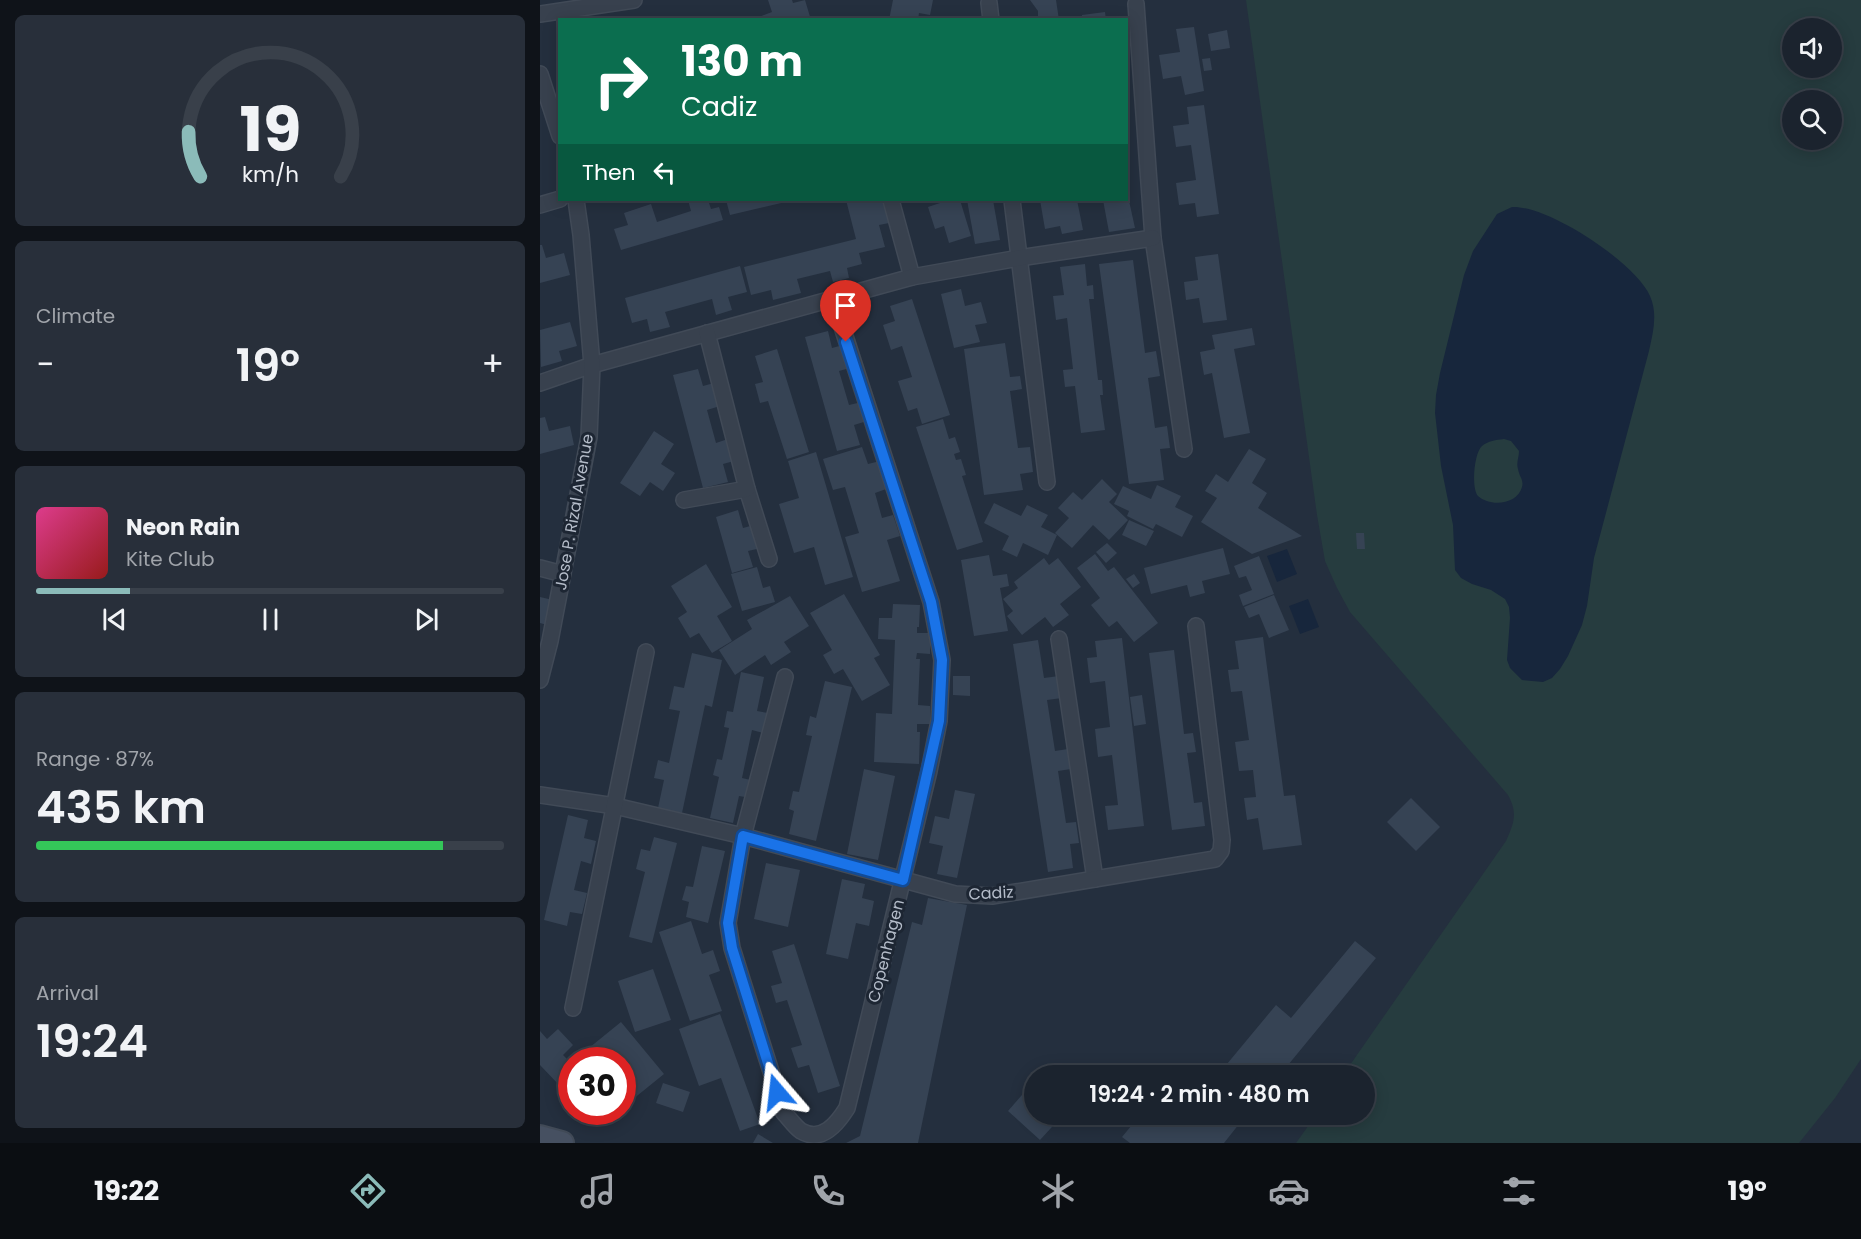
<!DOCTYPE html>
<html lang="en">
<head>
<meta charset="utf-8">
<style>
  body { margin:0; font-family:Poppins,sans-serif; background:#282f3a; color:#f1f3f6; height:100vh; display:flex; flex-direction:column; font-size:22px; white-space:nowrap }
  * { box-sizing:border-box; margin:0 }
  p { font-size:20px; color:#a0a4aa }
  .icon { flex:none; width:33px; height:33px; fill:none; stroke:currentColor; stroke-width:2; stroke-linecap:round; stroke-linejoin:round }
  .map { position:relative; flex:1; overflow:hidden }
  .sheet { display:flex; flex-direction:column; gap:15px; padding:15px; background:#0f1319; width:540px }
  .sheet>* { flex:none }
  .banner { position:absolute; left:18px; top:18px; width:570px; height:183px; border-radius:0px; box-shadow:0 3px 15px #0003,0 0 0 2px #39404a; background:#0b6e4f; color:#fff; overflow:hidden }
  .tools { position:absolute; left:1242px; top:18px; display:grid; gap:12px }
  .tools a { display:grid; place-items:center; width:60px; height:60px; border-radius:50%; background:#1b232e; box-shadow:0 3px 15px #0003,0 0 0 2px #39404a; font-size:30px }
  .speed { position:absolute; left:18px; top:1047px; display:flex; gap:12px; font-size:30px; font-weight:700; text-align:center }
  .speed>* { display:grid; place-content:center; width:78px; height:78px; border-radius:50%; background:#1b232e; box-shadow:0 3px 15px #0003,0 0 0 2px #39404a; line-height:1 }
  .speed .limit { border:9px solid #d22; background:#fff; color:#111 }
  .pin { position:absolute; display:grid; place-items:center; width:51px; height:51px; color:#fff; margin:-62px -26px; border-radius:50% 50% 50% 0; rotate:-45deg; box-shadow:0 0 6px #0007 }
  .pin .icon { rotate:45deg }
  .me { position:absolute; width:66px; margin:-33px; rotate:343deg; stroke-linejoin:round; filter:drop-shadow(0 0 4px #0008) }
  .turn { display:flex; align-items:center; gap:21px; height:126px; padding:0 24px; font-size:27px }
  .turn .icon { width:78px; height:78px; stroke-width:2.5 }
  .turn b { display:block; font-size:42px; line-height:51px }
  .then { display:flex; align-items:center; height:57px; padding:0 24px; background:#0003; gap:12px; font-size:22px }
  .big { font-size:45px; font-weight:600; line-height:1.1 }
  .sheet .card { flex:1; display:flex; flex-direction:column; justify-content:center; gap:9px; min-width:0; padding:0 21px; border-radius:9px; background:#282f3a }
  .sheet .dial { align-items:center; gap:0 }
  .dial svg { height:156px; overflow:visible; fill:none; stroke:#39404a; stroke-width:7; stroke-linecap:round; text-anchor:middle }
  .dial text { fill:#f1f3f6; stroke:none }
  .song { display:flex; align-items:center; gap:18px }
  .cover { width:72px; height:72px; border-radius:9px; background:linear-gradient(135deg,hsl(330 70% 55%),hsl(0 70% 35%)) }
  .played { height:6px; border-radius:3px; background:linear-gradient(90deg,#8bbbb9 20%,#39404a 20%) }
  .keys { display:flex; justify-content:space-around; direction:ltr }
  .heat { display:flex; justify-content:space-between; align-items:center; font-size:33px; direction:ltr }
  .charge { height:9px; border-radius:4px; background:linear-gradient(90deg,#34c759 87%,#39404a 0) }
  .trip { position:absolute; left:484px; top:1065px; width:351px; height:60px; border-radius:30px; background:#1b232e; box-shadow:0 3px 15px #0003,0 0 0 2px #39404a; font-weight:600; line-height:60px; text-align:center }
  .menu { display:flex; height:96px; justify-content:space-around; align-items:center; background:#0b0e12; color:#a0a4aa }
  .menu .icon { width:42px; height:42px }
  .menu .active { color:#8bbbb9 }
  .menu b { font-size:27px; color:#f1f3f6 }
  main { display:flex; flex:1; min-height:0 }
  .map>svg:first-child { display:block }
  .green { fill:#263c3f; fill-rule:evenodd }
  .water { fill:#17263c; fill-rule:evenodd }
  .building { fill:#364354 }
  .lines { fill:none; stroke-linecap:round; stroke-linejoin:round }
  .minor-casing { stroke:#414a57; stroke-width:18 }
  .secondary-casing { stroke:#414a57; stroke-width:26 }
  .minor { stroke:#38414e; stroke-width:15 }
  .secondary { stroke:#465061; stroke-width:22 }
  .route-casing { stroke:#114b97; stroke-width:15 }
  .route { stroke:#1a73e8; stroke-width:10 }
  .labels { text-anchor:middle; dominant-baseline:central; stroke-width:6; stroke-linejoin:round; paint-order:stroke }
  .street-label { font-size:16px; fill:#b4bcc9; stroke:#1d2633 }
</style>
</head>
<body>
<main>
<section class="sheet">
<div class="card dial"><svg viewBox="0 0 100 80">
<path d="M14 69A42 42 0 1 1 86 69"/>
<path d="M14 69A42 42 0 0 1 8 46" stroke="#8bbbb9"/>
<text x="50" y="56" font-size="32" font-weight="700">19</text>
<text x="50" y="72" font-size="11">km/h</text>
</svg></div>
<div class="card"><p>Climate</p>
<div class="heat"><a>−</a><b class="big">19°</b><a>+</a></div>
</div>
<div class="card">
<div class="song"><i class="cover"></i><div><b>Neon Rain</b><p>Kite Club</p></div></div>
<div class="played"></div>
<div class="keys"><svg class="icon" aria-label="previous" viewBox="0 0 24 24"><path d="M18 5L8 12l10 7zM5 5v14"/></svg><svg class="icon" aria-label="pause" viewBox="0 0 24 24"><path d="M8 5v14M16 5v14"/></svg><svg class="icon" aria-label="next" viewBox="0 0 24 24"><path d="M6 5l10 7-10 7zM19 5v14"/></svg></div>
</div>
<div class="card"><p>Range · 87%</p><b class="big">435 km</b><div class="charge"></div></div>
<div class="card"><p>Arrival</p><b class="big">19:24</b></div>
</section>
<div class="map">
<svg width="1321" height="1143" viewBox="0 0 1321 1143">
  <rect width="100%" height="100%" fill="#242f3e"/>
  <path class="green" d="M706 0H1321V1059L1295 1098 1259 1143H756L776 1115 825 1114V1076L803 1075 966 841C974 823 978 813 968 795L810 612 797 588 785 561 777 515ZM1252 28H1292V68H1252ZM1252 100H1292V140H1252Z"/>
  <g class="water">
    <path d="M972 207C1008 205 1096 263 1110 296 1118 314 1113 333 1109 351L1054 558 1047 606 1042 625 1028 656 1020 669 1012 678 1003 682 982 680 970 668 967 660 970 618 969 607 965 599 951 590 932 584 921 578 915 570 913 525 901 466 895 413 896 395 900 373 924 275 933 251 957 214ZM964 439 971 441 979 451C979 457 976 463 978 469 979 476 984 480 982 487 977 505 950 507 938 496 931 488 934 453 942 446 948 441 956 440 964 439Z"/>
    <path d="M747 549 757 574 737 582 727 556Z"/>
    <path d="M768 599 779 627 760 634 749 606Z"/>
  </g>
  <g class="building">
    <path d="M228 0H252L253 3 265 0 271 20H211L232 12Z"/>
    <path d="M353 0H393L390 15 379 13 378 20H349Z"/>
    <path d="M490 0H516L519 20H498V11Z"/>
    <path d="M565 12 566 20H542V15Z"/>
    <path d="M654 27 664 91 645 95 641 76 623 79 619 55 640 52 636 29Z"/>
    <path d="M687 30 690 48 671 51 668 34Z"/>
    <path d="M670 58 672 70 664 71 662 59Z"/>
    <path d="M664 105 679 214 657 217 655 203 639 205 636 183 656 180 651 145 636 147 633 126 649 124 647 107Z"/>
    <path d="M586 187 595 228 569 232 563 200H586Z"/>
    <path d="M148 200H168L171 209 179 207 183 220 81 250 74 229 88 225 84 213 111 204 117 222 151 211Z"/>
    <path d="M186 200H254L190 215Z"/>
    <path d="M306 200H332L333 202 343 200 349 223 339 225 345 247 319 253 322 264 307 268 309 278 293 282 290 271 257 279 261 293 233 300 231 290 211 295 204 267 316 239Z"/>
    <path d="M399 200H420L431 236 409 243 404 226 395 229 388 207 400 203Z"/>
    <path d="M427 200H453L460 240 435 244Z"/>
    <path d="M500 200H537L543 230 522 234 520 226 505 229Z"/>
    <path d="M0 245H2L6 258 24 253 30 275 0 283Z"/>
    <path d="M678 254 687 320 663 323 659 298 646 300 644 282 658 280 655 257Z"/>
    <path d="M593 260 605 353 616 351 620 376 608 378 615 428 627 426 630 448 620 449 624 480 589 484 559 264Z"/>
    <path d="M545 264 547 286 553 285 554 299H549L558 380H562L563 395H560L565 430 541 433 535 386 525 387 523 370 533 369 527 318 516 320 513 296 524 295 520 267Z"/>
    <path d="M200 266 207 292 188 297 192 310 176 315 172 299 125 312 130 327 110 332 107 319 92 323 85 298Z"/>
    <path d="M421 289 425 306 441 302 447 323 435 325 440 342 414 348 401 294Z"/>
    <path d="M372 299 410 415 382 424 377 408 368 411 358 381 372 377 362 346 351 350 343 325 355 321 350 306Z"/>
    <path d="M30 322 37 346 19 351 22 361 1 367 0 330Z"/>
    <path d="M712 328 715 345 694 349 710 433 684 438 672 373 664 375 660 352 675 349 672 335Z"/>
    <path d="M288 331 292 348 303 345 310 368 299 371 309 405 322 402 327 421 314 425 320 445 297 451 265 337Z"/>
    <path d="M465 343 470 377 480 376 482 389 470 391 478 448 490 447 493 472 480 474 483 490 444 495 424 349Z"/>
    <path d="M237 349 269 452 247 459 228 401 220 403 215 384 223 382 215 356Z"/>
    <path d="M158 369 163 386 174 383 180 406 167 410 176 443 188 439 194 461 183 464 188 482 163 488 133 375Z"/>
    <path d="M5 417 9 431 30 426 34 445 0 454V418Z"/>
    <path d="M403 419 409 439 415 437 420 452 414 454 416 460 421 459 426 475 422 476 443 542 417 550 376 427Z"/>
    <path d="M114 431 134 444 121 464 135 473 123 491 110 482 100 496 80 483Z"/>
    <path d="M322 447 328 464 340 461 349 488 335 493 342 518 353 515 360 536 347 540 360 581 322 592 305 537 319 533 305 487 293 490 283 459Z"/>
    <path d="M709 449 726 459 712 483 727 493 718 508 762 536 712 554 661 522 677 498 665 491 676 474 688 482Z"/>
    <path d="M276 452 313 577 285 585 274 547 254 553 239 504 259 498 248 461Z"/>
    <path d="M562 479 577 494 569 502 588 520 569 540 553 525 532 548 515 533 529 518 518 508 533 492 542 500Z"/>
    <path d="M617 485 641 496 635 507 653 516 642 537 616 524 613 529 587 516 589 511 574 504 583 486 611 499Z"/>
    <path d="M454 503 481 516 487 505 508 515 501 527 517 535 508 555 483 543 477 557 462 550 469 536 444 523Z"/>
    <path d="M198 510 203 528 214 525 221 548 208 551 213 567 192 573 176 517Z"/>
    <path d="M589 520 614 531 606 546 582 535Z"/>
    <path d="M816 533H824L825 549H817Z"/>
    <path d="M567 543 577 553 566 563 556 552Z"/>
    <path d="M683 548 690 574 662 581 665 593 650 597 647 585 611 594 604 568Z"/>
    <path d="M555 554 568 571 574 567 618 623 594 642 577 621 569 627 551 605 560 598 537 568Z"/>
    <path d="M449 555 453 576 467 574 469 586 460 588 468 631 434 636 421 560Z"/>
    <path d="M719 556 734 594 703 606 699 595 712 590 706 576 699 578 694 566Z"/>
    <path d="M504 558 509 565 518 558 541 587 520 604 529 615 513 627 505 617 482 635 467 616 473 611 463 599 478 588 474 582Z"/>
    <path d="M166 564 192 607 177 616 192 641 172 653 159 633 150 638 138 618 147 612 131 586Z"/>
    <path d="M217 567 223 588 230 586 235 602 202 611 191 574Z"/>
    <path d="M594 574 600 583 593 588 586 579Z"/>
    <path d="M304 594 340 655 334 658 350 685 322 701 303 669 294 674 283 655 292 650 270 613Z"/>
    <path d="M734 595 749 630 729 638 719 614 709 618 704 607Z"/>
    <path d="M250 596 269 626 244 642 251 652 231 665 225 655 195 675 179 650 212 629 207 620Z"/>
    <path d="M0 597 13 600 7 625 0 623Z"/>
    <path d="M353 604 380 605 379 627H377V633H390V654L377 653 376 659H380L378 705 390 706V724H377V732H380L379 764 334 762 336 713 352 714 355 640 338 639 339 618H352Z"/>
    <path d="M723 637 744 796 755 795 762 845 723 850 718 818 707 820 704 798 716 797 713 770 699 771 695 742 709 740 702 691 691 692 688 670 699 669 695 641Z"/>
    <path d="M582 638 604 826 568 830 565 806 578 805 572 755 558 757 555 729 570 727 565 681 550 683 547 658 557 657 555 641Z"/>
    <path d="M498 640 504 678 519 676 522 698 507 700 515 751 528 749 531 769 518 771 526 823 536 822 539 843 530 844 533 868 508 872 473 644Z"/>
    <path d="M634 650 644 734 653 733 656 752 647 753 654 803 662 802 665 826 632 830 609 653Z"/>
    <path d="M152 653 182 660 172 707 165 705 142 813 118 808 124 780 114 778 118 760 129 763 140 711 129 709 134 686 144 688Z"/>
    <path d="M201 672 224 677 217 711 228 713 223 733 212 730 202 778 215 781 211 798 199 796 193 823 170 818 179 777 173 775 177 759 182 760 189 728 184 727 187 711 193 712Z"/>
    <path d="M413 676H430V696L413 695Z"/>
    <path d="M285 681 312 687 276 841 249 834 254 811 249 809 253 791 259 792 272 736 266 735 270 716 276 718Z"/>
    <path d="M602 695 606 724 594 726 590 697Z"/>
    <path d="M324 769 355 776 338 860 307 854Z"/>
    <path d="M415 790 435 794 417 878 397 874 403 846 389 843 395 816 409 819Z"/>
    <path d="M871 798 900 827 876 851 847 822Z"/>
    <path d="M28 815 48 820 44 838 56 841 51 864 41 861 34 890 47 893 42 914 30 912 27 926 4 920Z"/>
    <path d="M114 837 137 843 112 943 89 937 105 872 96 869 101 849 110 851Z"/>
    <path d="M162 846 185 851 168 923 146 917 149 902 142 900 146 886 153 887Z"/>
    <path d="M226 863 260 870 248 927 214 919Z"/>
    <path d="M302 879 325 884 322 898 334 901 329 926 316 923 308 959 286 954Z"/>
    <path d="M388 898 427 905 378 1143H306L320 1136 372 922 382 925Z"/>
    <path d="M151 921 162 954 173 950 180 971 169 975 182 1011 150 1021 119 932Z"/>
    <path d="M815 941 836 958 739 1076H677L736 1005 751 1018Z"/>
    <path d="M254 944 300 1086 278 1093 269 1065 258 1068 251 1048 262 1045 247 1000 236 1003 231 986 242 983 232 951Z"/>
    <path d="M113 969 131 1020 95 1032 78 981Z"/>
    <path d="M180 1014 220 1124 200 1131 181 1078 159 1086 139 1029Z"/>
    <path d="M81 1022 124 1074 82 1108V1060H52L44 1052Z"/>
    <path d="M18 1029 33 1045 23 1055 32 1064V1075L20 1086 0 1065V1031L7 1039Z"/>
    <path d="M123 1083 150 1092 143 1112 116 1103Z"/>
    <path d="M489 1087 495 1092V1114H520L522 1116 500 1140 468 1111Z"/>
    <path d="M60 1112H78L67 1121Z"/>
    <path d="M601 1114H632L640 1121 645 1114H707L684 1143H590L582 1137Z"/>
    <path d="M218 1134 233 1143H213Z"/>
  </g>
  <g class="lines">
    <defs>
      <g id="minor">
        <path d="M449 3 451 20"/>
        <path d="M596 4 613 238 644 449"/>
        <path d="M0 14 94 0"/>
        <path d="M0 74 20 136"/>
        <path d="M351 200 372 277"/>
        <path d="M472 200 507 482"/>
        <path d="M0 205 20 199"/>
        <path d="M0 383 52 365 372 277 479 258 613 238"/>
        <path d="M207 489 229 559"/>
        <path d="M144 500 207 489 167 333"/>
        <path d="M0 568 23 574"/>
        <path d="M519 639 555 879"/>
        <path d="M245 677 203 836 188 923 192 948 244 1113C249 1118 255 1127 261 1131 282 1143 297 1124 307 1108L389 771 399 721 402 660 391 602 293 299"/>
        <path d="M0 680 10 641 49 437 52 365 41 235 36 200"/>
        <path d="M0 795 75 806 203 836 415 894 452 896 675 859 681 851 682 840 656 626"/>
        <path d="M33 1008 106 652"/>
      </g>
      <path id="secondary" d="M0 1137 22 1143"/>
    </defs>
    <use href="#minor" class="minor-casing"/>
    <use href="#secondary" class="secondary-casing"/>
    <use href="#minor" class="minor"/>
    <use href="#secondary" class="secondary"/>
  </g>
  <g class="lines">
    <defs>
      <path id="route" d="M237 1092 192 948 188 923 203 836 363 880 399 721 402 660 391 602 306 342"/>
    </defs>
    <use href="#route" class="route-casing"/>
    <use href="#route" class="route"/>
  </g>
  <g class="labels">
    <g class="street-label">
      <text transform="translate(34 512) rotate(-80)">Jose P. Rizal Avenue</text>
      <text transform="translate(451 893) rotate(-3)">Cadiz</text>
      <text transform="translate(346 951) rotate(-76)">Copenhagen</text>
    </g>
  </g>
</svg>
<div class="tools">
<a><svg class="icon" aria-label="sound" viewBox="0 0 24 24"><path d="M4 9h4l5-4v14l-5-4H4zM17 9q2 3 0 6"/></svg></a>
<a><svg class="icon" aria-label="search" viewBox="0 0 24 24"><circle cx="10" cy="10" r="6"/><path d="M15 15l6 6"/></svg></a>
</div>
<div class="speed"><div class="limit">30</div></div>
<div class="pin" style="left:306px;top:342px;background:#d93025"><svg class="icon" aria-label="arrive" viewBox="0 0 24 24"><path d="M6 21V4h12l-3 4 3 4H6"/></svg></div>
<svg class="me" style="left:237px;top:1092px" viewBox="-20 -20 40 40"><path d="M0-17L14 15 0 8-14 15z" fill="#1a73e8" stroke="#fff" stroke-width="4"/></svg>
<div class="trip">19:24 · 2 min · 480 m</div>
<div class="banner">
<div class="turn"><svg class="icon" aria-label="right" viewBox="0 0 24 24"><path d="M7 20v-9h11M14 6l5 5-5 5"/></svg><div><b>130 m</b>Cadiz</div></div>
<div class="then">Then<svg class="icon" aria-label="left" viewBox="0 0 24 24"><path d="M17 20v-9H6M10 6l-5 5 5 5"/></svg></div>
</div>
</div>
</main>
<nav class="menu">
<b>19:22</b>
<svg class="icon active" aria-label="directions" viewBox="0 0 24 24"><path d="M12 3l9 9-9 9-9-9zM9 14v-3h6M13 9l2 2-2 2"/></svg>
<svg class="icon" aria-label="music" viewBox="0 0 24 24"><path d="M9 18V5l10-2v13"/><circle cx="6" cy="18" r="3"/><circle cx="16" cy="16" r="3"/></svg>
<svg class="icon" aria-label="phone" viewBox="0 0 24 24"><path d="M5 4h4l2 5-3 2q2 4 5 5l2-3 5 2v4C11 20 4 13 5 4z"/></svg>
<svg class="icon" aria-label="climate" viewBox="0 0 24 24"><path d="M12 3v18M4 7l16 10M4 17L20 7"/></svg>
<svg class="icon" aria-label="car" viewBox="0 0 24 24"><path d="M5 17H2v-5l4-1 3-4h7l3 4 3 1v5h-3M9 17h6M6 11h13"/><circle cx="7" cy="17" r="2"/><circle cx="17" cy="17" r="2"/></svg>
<svg class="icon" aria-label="filters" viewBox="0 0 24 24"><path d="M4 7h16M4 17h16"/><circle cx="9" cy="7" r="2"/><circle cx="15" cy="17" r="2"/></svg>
<b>19°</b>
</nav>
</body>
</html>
